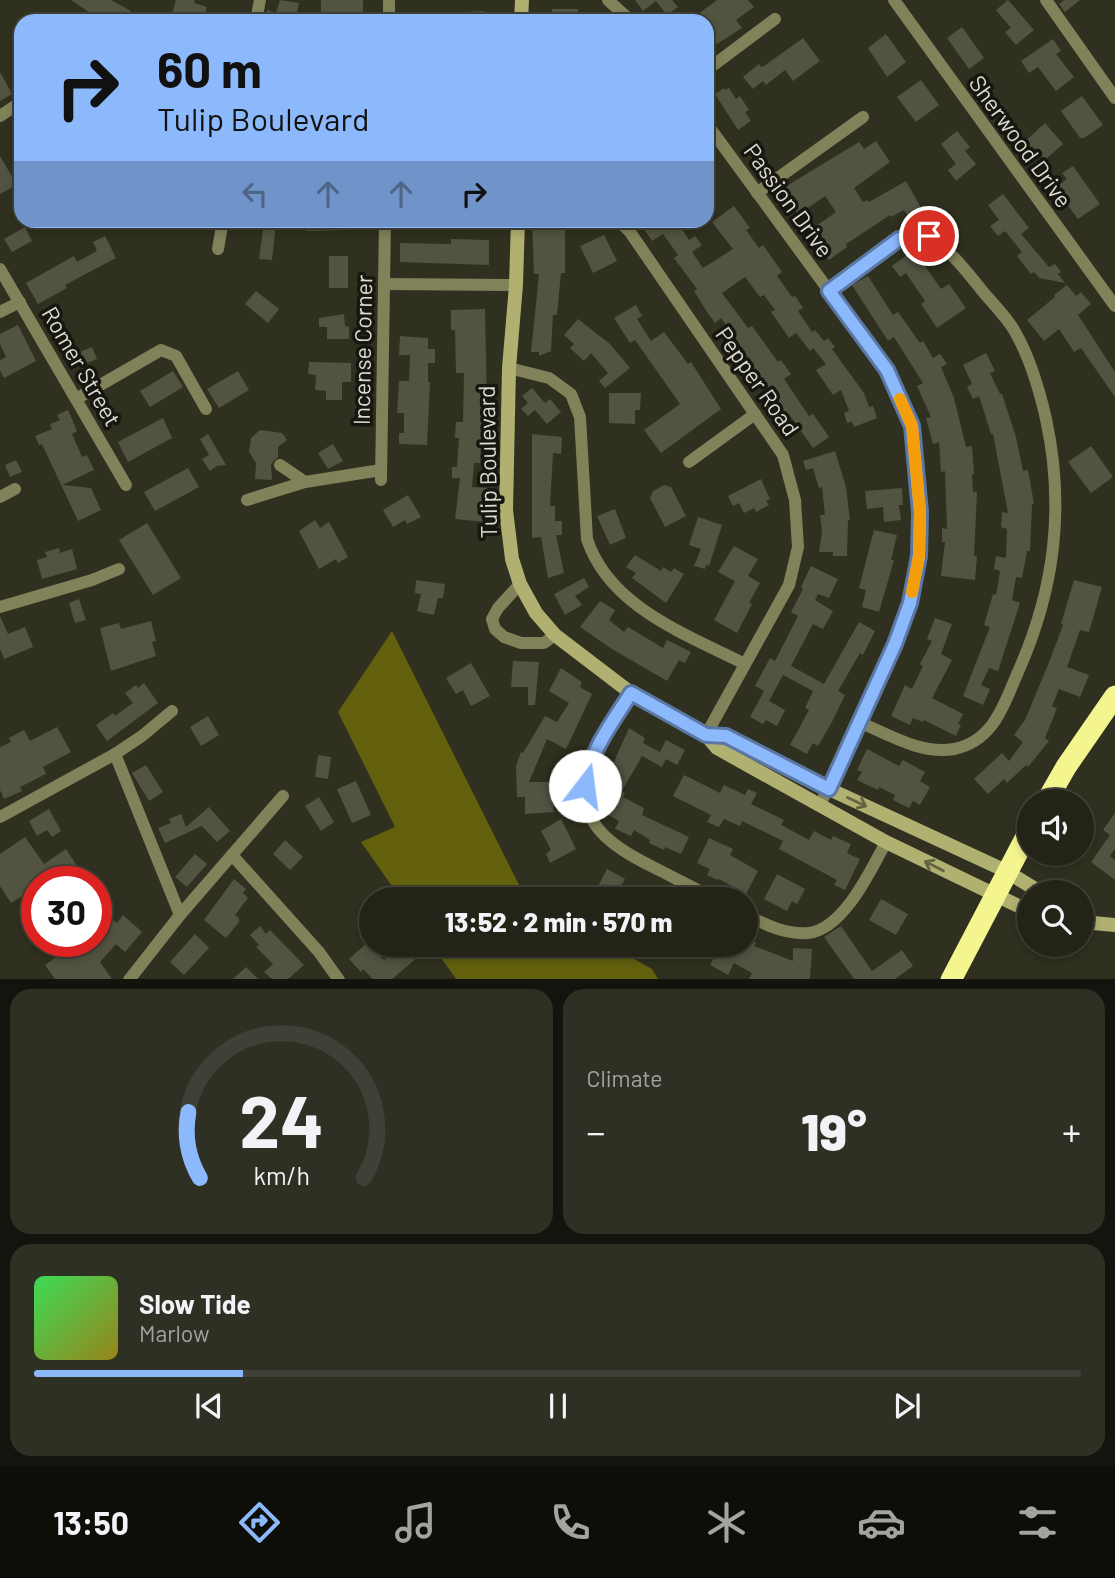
<!DOCTYPE html>
<html lang="en">
<head>
<meta charset="utf-8">
<style>
  body { margin:0; font-family:Barlow,sans-serif; background:#2f3024; color:#f1f3f6; height:100vh; display:flex; flex-direction:column; font-size:26px; white-space:nowrap }
  * { box-sizing:border-box; margin:0 }
  p { font-size:23px; color:#a3a4a1 }
  .icon { flex:none; width:38px; height:38px; fill:none; stroke:currentColor; stroke-width:2; stroke-linecap:round; stroke-linejoin:round }
  .map { position:relative; height:979px; overflow:hidden }
  .side { display:flex; flex-direction:column; gap:10px; padding:10px; background:#13140d; flex:1 }
  .side>* { flex:none }
  .guide { position:absolute; left:14px; top:14px; width:700px; height:214px; border-radius:21px; box-shadow:0 4px 10px #0003,0 0 0 2px #404136; background:#8cb9fc; color:#111; overflow:hidden }
  .controls { position:absolute; left:1017px; top:789px; display:grid; gap:14px }
  .controls a { display:grid; place-items:center; width:77px; height:77px; border-radius:50%; background:#232417; box-shadow:0 4px 10px #0003,0 0 0 2px #404136; font-size:35px }
  .speed { position:absolute; left:21px; top:866px; display:flex; gap:14px; font-size:35px; font-weight:700; text-align:center }
  .speed>* { display:grid; place-content:center; width:91px; height:91px; border-radius:50%; background:#232417; box-shadow:0 4px 10px #0003,0 0 0 2px #404136; line-height:1 }
  .speed .limit { border:10px solid #d22; background:#fff; color:#111 }
  .pin { position:absolute; display:grid; place-items:center; width:60px; height:60px; color:#fff; margin:-30px; border:4px solid #fff; border-radius:50%; box-shadow:0 2px 7px #0007 }
  .me { position:absolute; width:77px; margin:-38px; rotate:15deg; stroke-linejoin:round; filter:drop-shadow(0 0 5px #0008) }
  .turn { display:flex; align-items:center; gap:24px; height:147px; padding:0 28px; font-size:32px }
  .turn .icon { width:91px; height:91px; stroke-width:2.5 }
  .turn b { display:block; font-size:49px; line-height:60px }
  .lanes { display:flex; align-items:center; height:66px; padding:0 28px; background:#0003; justify-content:center; gap:35px; direction:ltr }
  .lanes .off { opacity:.35 }
  .big { font-size:52px; font-weight:800; line-height:1.1 }
  .side .card { flex:1; display:flex; flex-direction:column; justify-content:center; gap:10px; min-width:0; padding:0 24px; border-radius:21px; background:#2f3024 }
  .side .dial { align-items:center; gap:0 }
  .dial svg { height:182px; overflow:visible; fill:none; stroke:#404136; stroke-width:7; stroke-linecap:round; text-anchor:middle }
  .dial text { fill:#f1f3f6; stroke:none }
  .song { display:flex; align-items:center; gap:21px }
  .cover { width:84px; height:84px; border-radius:10px; background:linear-gradient(135deg,hsl(130 70% 55%),hsl(50 70% 35%)) }
  .played { height:7px; border-radius:4px; background:linear-gradient(90deg,#8cb9fc 20%,#404136 20%) }
  .keys { display:flex; justify-content:space-around; direction:ltr }
  .heat { display:flex; justify-content:space-between; align-items:center; font-size:38px; direction:ltr }
  .side .tiles { flex:1; display:grid; gap:10px; grid-template-columns:1fr 1fr }
  .card:last-child { grid-column:span 2 }
  .trip { position:absolute; left:359px; top:887px; width:399px; height:70px; border-radius:35px; background:#232417; box-shadow:0 4px 10px #0003,0 0 0 2px #404136; font-weight:800; line-height:70px; text-align:center }
  .dock { display:flex; height:112px; justify-content:space-around; align-items:center; background:#0e0e09; color:#a3a4a1 }
  .dock .icon { width:49px; height:49px }
  .dock .selected { color:#8cb9fc }
  .dock b { font-size:32px; color:#f1f3f6 }
  .map>svg:first-child { display:block }
  .forest { fill:#63610d }
  .building { fill:#535342 }
  .lines { fill:none; stroke-linecap:round; stroke-linejoin:round }
  .street { stroke:#81815a; stroke-width:12 }
  .secondary { stroke:#b0b071; stroke-width:14 }
  .highway { stroke:#f5f590; stroke-width:21 }
  .oneway { stroke:#646440 }
  .route-casing { stroke:#5b78a4; stroke-width:18 }
  .route { stroke:#8cb9fc; stroke-width:12 }
  .slow { stroke:#f59e0b; stroke-width:12 }
  .labels { text-anchor:middle; dominant-baseline:central; stroke-width:7; stroke-linejoin:round; paint-order:stroke }
  .street-label { font-size:23px; fill:#dcdcd2; stroke:#171710 }
</style>
</head>
<body>
<div class="map">
<svg width="1115" height="980" viewBox="0 0 1115 980">
  <rect width="100%" height="100%" fill="#2f301f"/>
  <g class="forest">
    <path d="M392 631 526 899H401L361 842 395 827 338 712Z"/>
    <path d="M432 945H609L652 969 658 979H456Z"/>
  </g>
  <g class="building">
    <path d="M71 0H111L131 11 126 21H102Z"/>
    <path d="M176 0H195L194 3 207 7 203 21 172 14Z"/>
    <path d="M280 0 299 3 295 21H265L267 10 276 13Z"/>
    <rect x="321" y="0" width="42" height="13"/>
    <path d="M635 0H672L678 7 667 15 656 1 643 11Z"/>
    <path d="M717 0H748L754 7 736 20 742 28 717 44 707 31V21H701L697 15Z"/>
    <path d="M1008 0 1034 30 1016 45 1005 32 1011 28 996 10Z"/>
    <path d="M1064 0H1080L1065 12 1059 4Z"/>
    <rect x="552" y="9" width="26" height="12"/>
    <path d="M484 11 485 21H449V13Z"/>
    <path d="M962 27 984 58 969 69 947 38Z"/>
    <path d="M886 34 906 62 887 77 868 48Z"/>
    <path d="M803 38 820 61 793 81 785 70 766 85 763 81 753 89 743 77 759 64 761 67 764 66Z"/>
    <path d="M1053 39 1061 51 1056 54 1074 77 1056 91 1038 67 1029 73 1021 61Z"/>
    <path d="M0 72 12 94 0 101Z"/>
    <path d="M921 80 939 105 916 122 897 97Z"/>
    <path d="M724 88 725 90 729 88 736 99 740 96 749 110 745 112 751 121 738 130 715 94Z"/>
    <path d="M1082 96 1103 125 1084 138H1080L1061 111Z"/>
    <path d="M1045 123 1063 144 1045 160 1035 149 1031 152 1023 143Z"/>
    <path d="M957 131 970 147 965 151 976 164 956 181 948 170 956 164 941 144Z"/>
    <path d="M876 141 890 162 854 188 863 202 867 200 869 202 906 181 921 208 908 216 904 210 891 217 890 215 846 244 847 247 829 260 809 231 836 212 825 196 798 215 780 190 859 142 864 149Z"/>
    <path d="M0 156 17 185 0 194Z"/>
    <path d="M1073 166 1100 204 1078 219 1055 188 1067 179 1062 173Z"/>
    <path d="M1003 194 1029 228 1021 234 1049 267 1055 264 1061 272 1058 274 1065 283 1039 278 1034 272 1031 274 1017 256 1022 252 1005 231 998 236 990 226 999 220 988 205Z"/>
    <path d="M734 206 750 228 746 230 759 248 763 245 782 272 777 276 792 297 795 296 803 308 798 311 812 332 815 330 824 341 828 338 835 347 832 349 864 393 869 407 873 406 877 418 854 427 852 422 847 423 844 413 849 411 841 390 833 395 816 370 826 364 813 348 810 351 796 333 789 338 771 312 775 310 764 295 760 297 745 277 722 293 748 328 752 326 778 362 781 360 791 374 784 379 809 416 813 414 829 437 813 448 791 417 787 420 747 366 744 368 737 358 745 352 721 318 715 323 707 312 694 291 697 289 674 258 678 255 663 234 652 241 638 220H676L689 240 695 236 702 245 692 252 703 268 733 249 712 222Z"/>
    <path d="M240 220 276 222 272 260 259 259 263 229 239 227Z"/>
    <path d="M307 220H350V230L307 231Z"/>
    <path d="M532 220H565V273H561L557 315H553L551 351 539 356V352H531L539 274H534Z"/>
    <path d="M25 227 32 241 12 252 4 239Z"/>
    <path d="M604 235 617 261 593 273 580 246Z"/>
    <path d="M105 236 116 258 65 285 67 288 38 304 26 283 74 256 77 262 97 251 93 242Z"/>
    <path d="M451 239 489 240V265L400 262V243L451 244Z"/>
    <path d="M914 250 941 289 949 284 966 308 937 328 921 304 925 301 906 273 900 277 892 266Z"/>
    <rect x="329" y="256" width="19" height="32"/>
    <path d="M868 276 893 315 898 312 920 343 923 341 933 358 940 354 947 364 941 367 954 398 966 447 972 446 974 474 972 475 973 492H977L974 556H977L975 580 941 576 945 542H942V528L947 529 945 471 941 472 939 442 933 444 926 418 931 417 917 386 923 383 894 337 888 341 852 285Z"/>
    <path d="M1067 285 1076 296 1081 292 1091 304 1078 315 1115 372V397L1081 348 1074 352 1059 329 1044 341 1027 320 1055 297 1054 295Z"/>
    <path d="M256 291 279 309 268 323 245 304Z"/>
    <path d="M636 305 642 316 637 319 651 341 664 332 688 364 691 362 721 409 661 453 644 430 680 404 635 340 630 343 614 318Z"/>
    <path d="M485 309 487 404H484L480 463H474L472 487 488 488 485 522 455 519 460 478H452V467H457L459 438H455L456 422H463L464 373H456L455 330H451V310Z"/>
    <path d="M344 314 345 326 349 327V339H327V327H319V318Z"/>
    <path d="M578 319 610 344 630 368 605 388 599 381 608 373 591 353 584 361 570 348 574 344 564 335Z"/>
    <path d="M18 325 36 361 4 378 0 370V360L6 357 0 344V334Z"/>
    <path d="M400 336 428 338V349H435V363H428V382H430L427 445 399 444V433H404V413H397L399 381H409L410 355H399Z"/>
    <path d="M92 347 97 359 79 366 75 354Z"/>
    <path d="M986 353 995 371 990 373 1000 394H1002L1016 437 1023 471 1028 470 1034 504H1032L1030 551H1027L1022 578 1016 577 1012 600 1020 603 998 671 989 668 981 685 990 689 983 705 963 696 990 627 984 625 993 594 996 595 1000 571 994 569 996 556 1006 558 1007 529 1001 527 1002 512 1008 513 993 434H991L979 396 973 399 967 387 972 384 963 365Z"/>
    <path d="M309 362 351 363V382H342V400H326V391L315 390 316 375 308 374Z"/>
    <path d="M173 371 183 387 150 407 140 391Z"/>
    <path d="M238 371 249 390 219 408 207 389Z"/>
    <path d="M532 388 545 403 550 399 561 412 547 424 535 410 528 416 521 409 528 403 522 396Z"/>
    <path d="M609 393H641L640 410H635V424L609 423Z"/>
    <path d="M68 410 77 431 72 434 82 457 87 455 94 470 62 485 91 488 101 510 78 521 42 444 39 445 35 436 52 429 50 424 60 420 57 415Z"/>
    <path d="M163 418 172 438 128 462 118 442Z"/>
    <path d="M260 430 282 433 287 440 278 447V457L271 464 272 480 255 479 256 463 249 452 251 438Z"/>
    <path d="M208 434 226 465 217 466 210 471 202 459 209 455 200 439Z"/>
    <path d="M532 434 562 437 561 454 553 453 550 506H555V521H562V535H556L564 573 548 578 541 537 532 538Z"/>
    <path d="M333 444 343 461 328 469 318 453Z"/>
    <path d="M1091 446 1113 477 1091 493 1068 462Z"/>
    <path d="M835 451 846 487 850 520H848L847 556H833V552H819L822 532 820 515H825L822 487 819 488 813 468 806 470 803 461Z"/>
    <path d="M16 460 22 472 10 477 5 465Z"/>
    <path d="M188 468 199 487 155 511 144 492Z"/>
    <path d="M761 479 770 499 766 501 769 505 756 512 754 508 744 513 739 503 733 506 728 496Z"/>
    <path d="M664 485 671 487 686 516 665 527 650 498 653 491Z"/>
    <path d="M902 488 903 505H899L901 520 884 522 883 507 867 509 865 491Z"/>
    <path d="M408 495 421 517 407 524 405 520 393 527 383 510Z"/>
    <path d="M615 509 626 538 610 545 597 516Z"/>
    <path d="M698 517 722 525 709 566 706 565 705 569 694 566 701 549 689 545Z"/>
    <path d="M315 520 320 528 329 522 348 557 338 563 336 559 319 569 299 531Z"/>
    <path d="M147 523 181 578 153 595 119 540Z"/>
    <path d="M874 530 897 535 891 560H894L879 612 862 607 866 590 859 588Z"/>
    <path d="M734 546 758 559 748 576 760 583 749 603 752 604 737 633 714 620 735 581 718 572Z"/>
    <path d="M59 548 60 553 72 549 77 569 42 579 37 560 47 557 45 552Z"/>
    <path d="M635 555 661 571 663 567 671 572 674 568 684 574 666 603 632 578 636 573 626 567Z"/>
    <path d="M811 566 838 579 829 598 818 594 815 600 833 611 823 629 813 624 791 666 824 684 859 622 875 631 863 655 860 653 838 691 845 695 832 722 818 746 813 743 807 754 790 745 809 710 805 708 813 691 783 675 769 701 785 710 777 726 766 720 763 724 750 717 764 691 755 686 770 658 775 661 798 616 791 612 803 589 801 587Z"/>
    <path d="M584 578 589 587 575 596 582 605 565 615 554 594Z"/>
    <path d="M416 580 445 584 443 598H438L434 615 417 611 421 594 415 593Z"/>
    <path d="M1074 580 1102 587 1089 632 1080 630 1067 667 1089 675 1080 697 1059 689 1052 706 1057 708 1045 738 1049 741 1028 767 1026 765 1007 783 1004 779 988 794 974 779 1002 753 1009 761 1023 742 1014 735 1025 720 1050 660 1063 625 1061 624Z"/>
    <path d="M79 599 86 620 75 623 69 603Z"/>
    <path d="M600 601 615 610 609 620 624 632 628 627 663 648 667 640 691 652 685 663 679 660 667 681 612 649 580 627Z"/>
    <path d="M0 616 8 634 25 627 33 647 4 659 0 649Z"/>
    <path d="M935 618 952 624 941 654 952 660 932 698 963 714 958 724 961 725 956 736 924 720 923 722 913 718 910 725 891 716 905 685 912 689 923 666 920 664 932 641 927 639Z"/>
    <path d="M151 621 156 641 152 642 156 656 111 671 100 628 119 623 121 629Z"/>
    <path d="M513 661 539 662 535 705H528V687H511Z"/>
    <path d="M471 663 490 696 471 706 463 690 456 694 446 678Z"/>
    <path d="M561 668 582 682 580 687 592 694 566 749 547 739 529 782H549L554 812 525 814V797H517L516 766 521 752 523 753 545 716 557 722 569 703 549 691Z"/>
    <path d="M144 683 158 703 107 741 96 725 113 713 115 716 133 703 125 693 136 685 138 688Z"/>
    <path d="M208 716 219 735 201 746 190 727Z"/>
    <path d="M57 727 71 752 43 767 46 774 20 787 22 791 4 799 0 790V747L11 742 9 738 24 730 30 741Z"/>
    <path d="M629 728 645 738 643 743 660 752 666 740 685 750 677 765 666 759 662 767 642 756 622 791 625 793 623 797 644 808 642 815 689 837 681 854 665 847 664 850 649 843 650 840 634 830 631 836 615 829 619 821 602 811 605 805 600 801 604 794 597 790 601 781 605 782Z"/>
    <path d="M867 749 899 766 903 760 925 772 920 781 930 787 920 805 913 801 909 808 893 800 895 795 879 787 878 790 857 780 862 772 857 770Z"/>
    <path d="M318 755 331 757 328 779 315 777Z"/>
    <path d="M146 765 163 792 149 801 132 773Z"/>
    <path d="M684 775 720 793 724 785 745 795 748 789 757 793 751 804 784 820 781 825 809 840 814 831 831 840 833 836 851 844 847 853 860 859 845 890 834 885 837 880 779 849 783 841 742 821 740 826 724 819 719 827 707 822 711 815 673 796Z"/>
    <path d="M356 781 371 815 352 823 337 789Z"/>
    <path d="M319 797 334 822 321 831 305 806Z"/>
    <path d="M209 807 230 831 217 842 202 826 165 843 158 828 171 823 169 819 181 814 186 827Z"/>
    <path d="M49 809 61 831 52 837 47 830 37 836 29 821Z"/>
    <path d="M1115 813V849L1110 856 1115 860V880L1091 862 1110 835 1103 830Z"/>
    <path d="M561 819 576 849 550 863 546 854 551 850 541 831Z"/>
    <path d="M25 837 44 864 66 849 84 877 76 882H69L61 871 45 882H37V887L11 903 0 886V854Z"/>
    <path d="M709 838 733 849 730 855 758 871 746 894 719 879 718 880 707 875 710 869 697 863Z"/>
    <path d="M285 840 303 857 290 870 273 854Z"/>
    <path d="M195 854 207 864 187 887 175 877Z"/>
    <path d="M607 869 625 879 620 888 645 900H604L594 894Z"/>
    <path d="M777 874 805 889 797 904 792 901 787 911 764 899Z"/>
    <path d="M234 879 246 889 243 893 248 898 235 915 239 918V922L226 938 204 920Z"/>
    <path d="M881 899 908 914 896 935 869 920Z"/>
    <path d="M123 915 142 932 125 952 116 944 100 962 112 979H55L45 965 69 948 64 942H86L93 950 110 931 106 928 114 920 117 923Z"/>
    <path d="M260 926 266 934 270 930 304 965 288 979H272L264 972 273 964 256 947 259 945 250 935Z"/>
    <path d="M841 926 872 971 902 950 913 966 895 979H854L824 937Z"/>
    <path d="M195 934 209 948 184 975 170 962Z"/>
    <path d="M746 937 756 943 754 946 793 961V948L812 949 810 979H749L752 973 734 963 728 975 710 965 715 956 695 945H746Z"/>
    <path d="M367 943 384 960 401 945H409L419 956 392 979H373L363 969 361 972 349 959Z"/>
    <path d="M246 967 258 979H233Z"/>
  </g>
  <g class="lines">
    <g class="street">
      <path d="M608 0 631 21"/>
      <path d="M894 0 1115 306"/>
      <path d="M1046 0 1115 98"/>
      <path d="M256 21 260 0"/>
      <path d="M389 21V0"/>
      <path d="M707 70 775 19"/>
      <path d="M0 116 21 102"/>
      <path d="M707 124 887 370 912 426 920 512 919 556 910 603 895 644 820 805"/>
      <path d="M757 193 863 117"/>
      <path d="M618 220 630 232 783 455 795 500 798 547 789 585 706 735"/>
      <path d="M218 249 223 220"/>
      <path d="M0 269 126 485"/>
      <path d="M384 284 516 285"/>
      <path d="M829 291 899 239 929 235C950 251 964 268 980 288 991 302 1005 315 1014 330 1030 357 1039 388 1046 419 1065 507 1055 589 1018 672 1004 704 994 741 954 749 921 755 888 734 859 722"/>
      <path d="M0 312 20 302"/>
      <path d="M509 368 549 378 571 394 580 417 587 539C609 607 686 634 745 664"/>
      <path d="M76 399 161 350 176 356 206 409"/>
      <path d="M689 462 755 414"/>
      <path d="M280 465 305 482"/>
      <path d="M381 480 385 220"/>
      <path d="M0 497 15 489"/>
      <path d="M247 500 305 482 381 470"/>
      <path d="M520 584 498 608 492 619 495 629 504 637 521 643H544L555 635"/>
      <path d="M0 607 92 580 119 569"/>
      <path d="M631 693C618 714 594 743 588 767 572 825 615 848 659 870 678 880 697 889 716 900"/>
      <path d="M115 754 142 736 172 711"/>
      <path d="M0 817 115 754 180 915"/>
      <path d="M232 855 319 952 339 980"/>
      <path d="M746 915C764 924 786 935 808 933 843 930 871 870 886 842"/>
      <path d="M129 980 180 915 283 796"/>
    </g>
    <g class="secondary">
      <path d="M521 21 522 0"/>
      <path d="M518 220 516 285 509 368 506 510 512 559 520 584 536 613 555 635 631 693 706 735 717 748 886 842 1029 911"/>
      <path d="M706 735 726 736 829 789 1006 871 1040 892"/>
      <path d="M1082 922 1115 925"/>
    </g>
    <g class="highway">
      <path d="M1046 802 1066 767 1115 696"/>
      <path d="M951 980 1029 831"/>
    </g>
  </g>
  <defs><path id="oneway-shaft" d="M-6 0H5M1.5-3L5.5 0L1.5 3" fill="none" stroke-width="1.6" stroke-linecap="round" stroke-linejoin="round" transform="scale(1.75)"/></defs>
  <g class="oneway">
    <use href="#oneway-shaft" transform="translate(857 802) rotate(25)"/>
    <use href="#oneway-shaft" transform="translate(934 866) rotate(-153)"/>
  </g>
  <g class="lines">
    <defs>
      <path id="route" d="M585 786C590 751 612 723 631 693L706 735 726 736 829 789 895 644 910 603 919 556 920 512 912 426 887 370 829 291 899 239 929 236"/>
    </defs>
    <use href="#route" class="route-casing"/>
    <use href="#route" class="route"/>
    <path class="slow" d="M900 399 912 426 920 512 919 556 912 592"/>
  </g>
  <g class="labels">
    <g class="street-label">
      <text transform="translate(1021 141) rotate(54)">Sherwood Drive</text>
      <text transform="translate(789 200) rotate(54)">Passion Drive</text>
      <text transform="translate(362 350) rotate(-89)">Incense Corner</text>
      <text transform="translate(82 366) rotate(60)">Romer Street</text>
      <text transform="translate(758 381) rotate(55)">Pepper Road</text>
      <text transform="translate(487 462) rotate(-91)">Tulip Boulevard</text>
    </g>
  </g>
</svg>
<div class="controls">
<a><svg class="icon" aria-label="sound" viewBox="0 0 24 24"><path d="M4 9h4l5-4v14l-5-4H4zM17 9q2 3 0 6"/></svg></a>
<a><svg class="icon" aria-label="search" viewBox="0 0 24 24"><circle cx="10" cy="10" r="6"/><path d="M15 15l6 6"/></svg></a>
</div>
<div class="speed"><div class="limit">30</div></div>
<div class="pin" style="left:929px;top:236px;background:#d93025"><svg class="icon" aria-label="arrive" viewBox="0 0 24 24"><path d="M6 21V4h12l-3 4 3 4H6"/></svg></div>
<svg class="me" style="left:585px;top:786px" viewBox="-20 -20 40 40"><circle r="19" fill="#fff"/><path d="M0-13L10 11 0 6-10 11z" fill="#8cb9fc"/></svg>
<div class="trip">13:52 · 2 min · 570 m</div>
<div class="guide">
<div class="turn"><svg class="icon" aria-label="right" viewBox="0 0 24 24"><path d="M7 20v-9h11M14 6l5 5-5 5"/></svg><div><b>60 m</b>Tulip Boulevard</div></div>
<div class="lanes"><svg class="icon off" aria-label="left" viewBox="0 0 24 24"><path d="M17 20v-9H6M10 6l-5 5 5 5"/></svg><svg class="icon off" aria-label="ahead" viewBox="0 0 24 24"><path d="M12 20V5M6 11l6-6 6 6"/></svg><svg class="icon off" aria-label="ahead" viewBox="0 0 24 24"><path d="M12 20V5M6 11l6-6 6 6"/></svg><svg class="icon" aria-label="right" viewBox="0 0 24 24"><path d="M7 20v-9h11M14 6l5 5-5 5"/></svg></div>
</div>
</div>
<section class="side">
<div class="tiles">
<div class="card dial"><svg viewBox="0 0 100 80">
<path d="M14 69A42 42 0 1 1 86 69"/>
<path d="M14 69A42 42 0 0 1 9 40" stroke="#8cb9fc"/>
<text x="50" y="56" font-size="32" font-weight="700">24</text>
<text x="50" y="72" font-size="11">km/h</text>
</svg></div>
<div class="card"><p>Climate</p>
<div class="heat"><a>−</a><b class="big">19°</b><a>+</a></div>
</div>
<div class="card">
<div class="song"><i class="cover"></i><div><b>Slow Tide</b><p>Marlow</p></div></div>
<div class="played"></div>
<div class="keys"><svg class="icon" aria-label="previous" viewBox="0 0 24 24"><path d="M18 5L8 12l10 7zM5 5v14"/></svg><svg class="icon" aria-label="pause" viewBox="0 0 24 24"><path d="M8 5v14M16 5v14"/></svg><svg class="icon" aria-label="next" viewBox="0 0 24 24"><path d="M6 5l10 7-10 7zM19 5v14"/></svg></div>
</div>
</div>
</section>
<nav class="dock">
<b>13:50</b>
<svg class="icon selected" aria-label="directions" viewBox="0 0 24 24"><path d="M12 3l9 9-9 9-9-9zM9 14v-3h6M13 9l2 2-2 2"/></svg>
<svg class="icon" aria-label="music" viewBox="0 0 24 24"><path d="M9 18V5l10-2v13"/><circle cx="6" cy="18" r="3"/><circle cx="16" cy="16" r="3"/></svg>
<svg class="icon" aria-label="phone" viewBox="0 0 24 24"><path d="M5 4h4l2 5-3 2q2 4 5 5l2-3 5 2v4C11 20 4 13 5 4z"/></svg>
<svg class="icon" aria-label="climate" viewBox="0 0 24 24"><path d="M12 3v18M4 7l16 10M4 17L20 7"/></svg>
<svg class="icon" aria-label="car" viewBox="0 0 24 24"><path d="M5 17H2v-5l4-1 3-4h7l3 4 3 1v5h-3M9 17h6M6 11h13"/><circle cx="7" cy="17" r="2"/><circle cx="17" cy="17" r="2"/></svg>
<svg class="icon" aria-label="filters" viewBox="0 0 24 24"><path d="M4 7h16M4 17h16"/><circle cx="9" cy="7" r="2"/><circle cx="15" cy="17" r="2"/></svg>
</nav>
</body>
</html>
